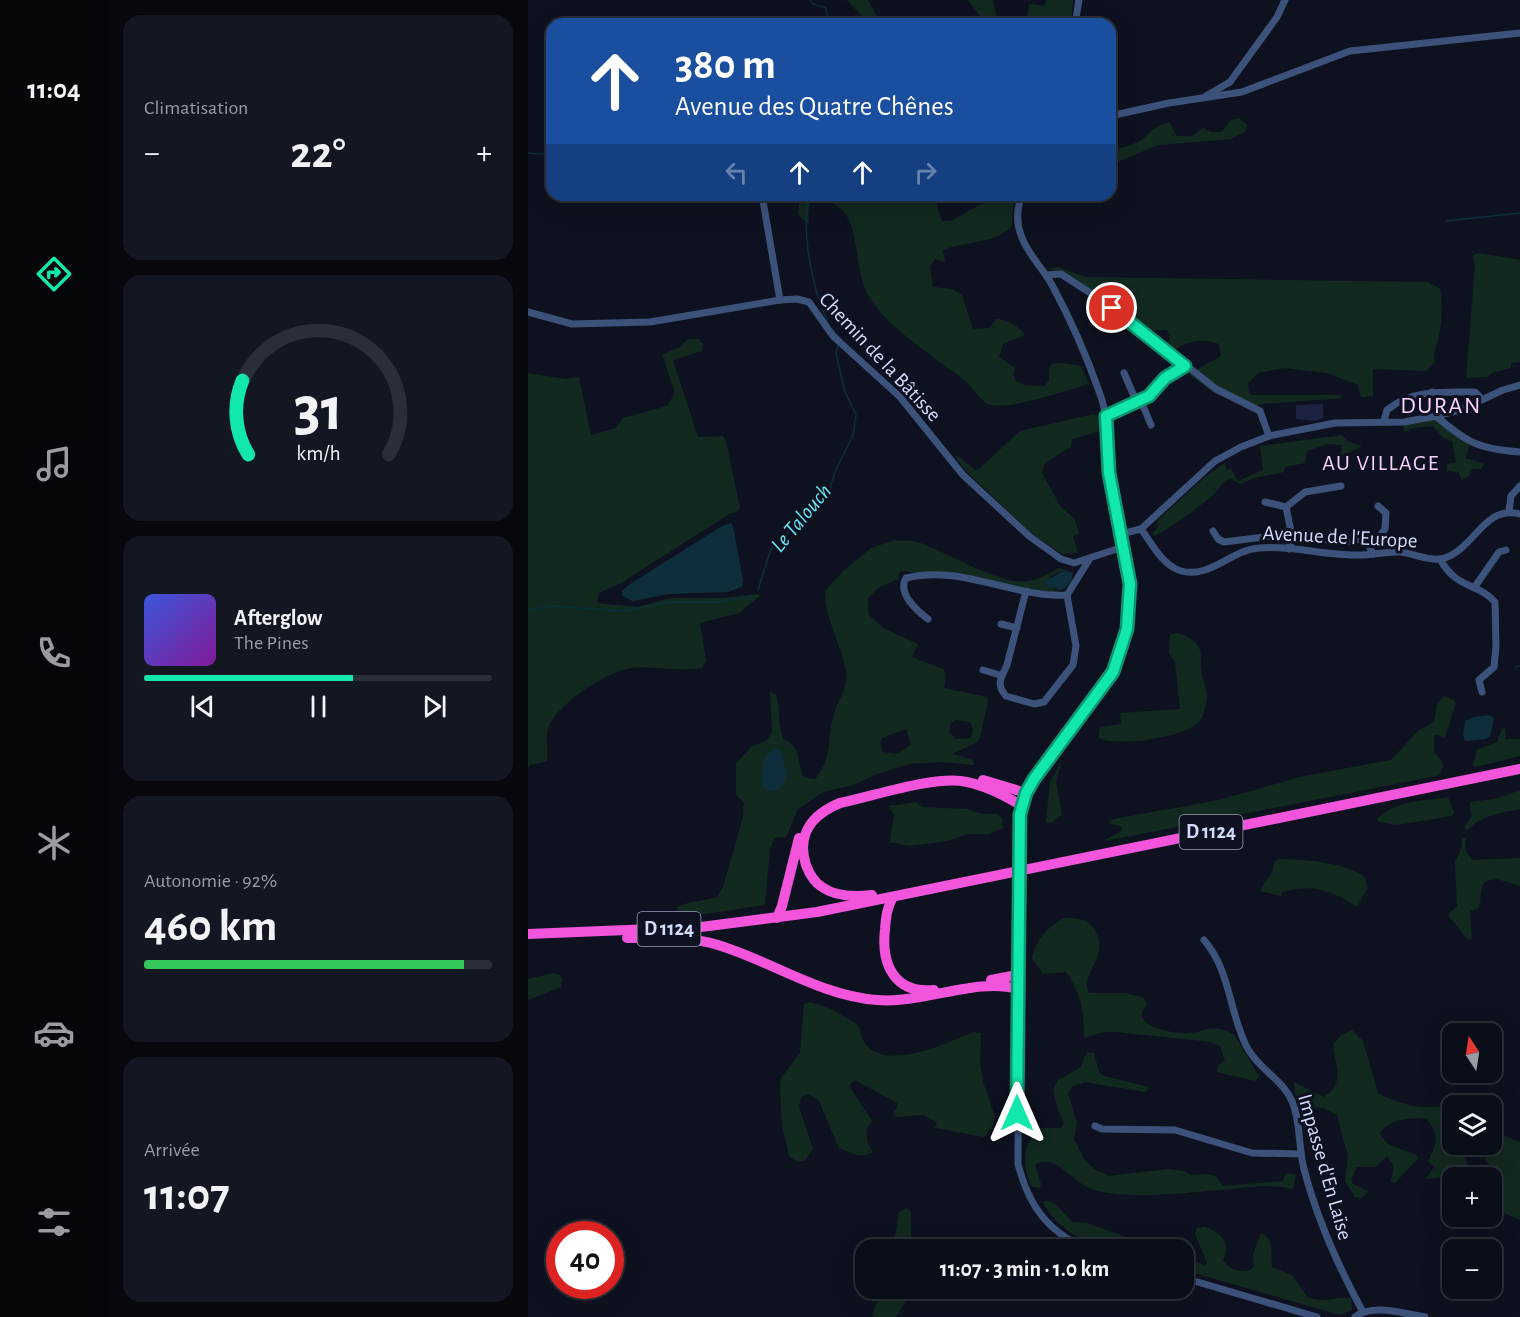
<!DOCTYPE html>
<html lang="fr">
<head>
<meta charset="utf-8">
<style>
  body { margin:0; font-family:"Alegreya Sans",sans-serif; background:#131721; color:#f1f3f6; height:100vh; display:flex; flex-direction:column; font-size:22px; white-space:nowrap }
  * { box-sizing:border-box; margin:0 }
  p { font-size:20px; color:#999ca2 }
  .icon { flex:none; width:33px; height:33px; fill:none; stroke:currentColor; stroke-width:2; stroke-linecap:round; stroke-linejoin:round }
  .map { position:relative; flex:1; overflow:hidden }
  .sheet { display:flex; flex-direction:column; gap:15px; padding:15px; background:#06080d; width:420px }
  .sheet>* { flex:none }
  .banner { position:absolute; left:18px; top:18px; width:570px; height:183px; border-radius:18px; box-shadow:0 6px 24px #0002,0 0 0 2px #2a2e37; background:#1a4fa0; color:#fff; overflow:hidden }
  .needle { width:39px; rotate:348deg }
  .fabs { position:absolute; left:914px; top:1023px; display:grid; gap:12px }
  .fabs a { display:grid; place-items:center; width:60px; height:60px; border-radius:12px; background:#0a0e18; box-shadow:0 6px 24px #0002,0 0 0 2px #2a2e37; font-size:30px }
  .speed { position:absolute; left:18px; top:1221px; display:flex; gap:12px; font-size:30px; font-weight:700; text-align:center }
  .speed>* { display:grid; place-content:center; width:78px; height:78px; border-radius:50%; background:#0a0e18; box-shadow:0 6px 24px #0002,0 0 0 2px #2a2e37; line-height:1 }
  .speed .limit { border:9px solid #d22; background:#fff; color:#111 }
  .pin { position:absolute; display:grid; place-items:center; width:51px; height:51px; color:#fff; margin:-26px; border:3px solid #fff; border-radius:50%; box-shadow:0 2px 6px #0007 }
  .me { position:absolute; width:66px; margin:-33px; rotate:0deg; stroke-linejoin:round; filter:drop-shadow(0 0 4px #0008) }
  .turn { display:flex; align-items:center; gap:21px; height:126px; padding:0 30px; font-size:27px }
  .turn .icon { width:78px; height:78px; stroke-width:2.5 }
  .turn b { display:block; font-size:42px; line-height:51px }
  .lanes { display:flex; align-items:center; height:57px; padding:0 30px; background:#0003; justify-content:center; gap:30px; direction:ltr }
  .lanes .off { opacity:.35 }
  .big { font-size:45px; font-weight:700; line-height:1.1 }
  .sheet .card { flex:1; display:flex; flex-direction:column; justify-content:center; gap:9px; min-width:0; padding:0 21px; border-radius:18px; background:#131721 }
  .sheet .dial { align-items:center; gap:0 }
  .dial svg { height:156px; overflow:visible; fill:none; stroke:#2a2e37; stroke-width:7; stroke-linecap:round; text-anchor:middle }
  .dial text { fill:#f1f3f6; stroke:none }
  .song { display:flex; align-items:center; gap:18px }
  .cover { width:72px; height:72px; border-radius:9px; background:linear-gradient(135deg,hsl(230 70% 55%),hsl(290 70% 35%)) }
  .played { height:6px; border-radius:3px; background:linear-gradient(90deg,#12e7ac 60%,#2a2e37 60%) }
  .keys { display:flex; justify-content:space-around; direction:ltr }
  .heat { display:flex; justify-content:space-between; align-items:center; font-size:33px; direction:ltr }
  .charge { height:9px; border-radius:4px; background:linear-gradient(90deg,#34c759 92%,#2a2e37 0) }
  .trip { position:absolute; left:327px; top:1239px; width:339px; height:60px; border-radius:18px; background:#0a0e18; box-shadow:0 6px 24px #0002,0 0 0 2px #2a2e37; font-weight:700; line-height:60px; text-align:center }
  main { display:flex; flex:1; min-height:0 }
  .menu { display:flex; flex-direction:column; width:108px; justify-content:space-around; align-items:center; background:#04060a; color:#999ca2 }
  .menu .icon { width:42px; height:42px }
  .menu .selected { color:#12e7ac }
  .menu b { font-size:27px; color:#f1f3f6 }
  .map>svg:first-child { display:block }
  .green { fill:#122920; fill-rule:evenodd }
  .water { fill:#0d2e3a }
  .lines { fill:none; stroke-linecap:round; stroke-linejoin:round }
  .stream { stroke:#0d2e3a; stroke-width:1.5 }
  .building { fill:#1c223f }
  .minor { stroke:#3d527b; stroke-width:7 }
  .highway { stroke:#f255db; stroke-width:10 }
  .minor-bridge { stroke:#3d527b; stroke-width:7 }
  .route-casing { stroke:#0c9670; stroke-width:15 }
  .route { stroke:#12e7ac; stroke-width:10 }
  .labels { text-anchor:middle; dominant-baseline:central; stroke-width:6; stroke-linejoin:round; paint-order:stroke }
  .shield { fill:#0e1220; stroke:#969fb9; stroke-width:1.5 }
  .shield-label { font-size:20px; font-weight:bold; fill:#d1dcfb }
  .street-label { font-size:21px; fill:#d1dcfb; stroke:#0e1220 }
  .neighbourhood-label { font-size:22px; letter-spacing:1.5px; fill:#fbd2fc; stroke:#0e1220 }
  .water-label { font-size:22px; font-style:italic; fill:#67e7f3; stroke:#0e1220 }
  .quarter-label { font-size:24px; letter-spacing:1.5px; fill:#fbd2fc; stroke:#0e1220 }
</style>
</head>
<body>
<main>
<nav class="menu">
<b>11:04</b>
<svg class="icon selected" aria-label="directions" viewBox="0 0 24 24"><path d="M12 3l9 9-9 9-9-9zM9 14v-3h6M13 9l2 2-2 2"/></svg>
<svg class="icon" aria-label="music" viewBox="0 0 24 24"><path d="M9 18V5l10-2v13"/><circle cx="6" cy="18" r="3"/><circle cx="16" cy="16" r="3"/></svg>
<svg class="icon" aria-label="phone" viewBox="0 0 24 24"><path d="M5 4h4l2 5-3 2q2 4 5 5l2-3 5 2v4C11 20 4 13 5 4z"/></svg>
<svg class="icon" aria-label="climate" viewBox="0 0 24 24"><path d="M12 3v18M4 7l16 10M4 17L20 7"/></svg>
<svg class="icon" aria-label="car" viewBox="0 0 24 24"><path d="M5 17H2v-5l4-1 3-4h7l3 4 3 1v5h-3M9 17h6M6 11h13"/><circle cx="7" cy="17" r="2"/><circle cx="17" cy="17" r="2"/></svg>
<svg class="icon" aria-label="filters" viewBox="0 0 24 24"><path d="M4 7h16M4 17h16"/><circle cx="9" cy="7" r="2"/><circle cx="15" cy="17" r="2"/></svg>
</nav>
<section class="sheet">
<div class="card"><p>Climatisation</p>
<div class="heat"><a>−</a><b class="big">22°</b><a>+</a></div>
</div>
<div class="card dial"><svg viewBox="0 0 100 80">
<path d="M14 69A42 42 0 1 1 86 69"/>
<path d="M14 69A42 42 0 0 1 11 31" stroke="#12e7ac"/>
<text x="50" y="56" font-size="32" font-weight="700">31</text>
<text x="50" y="72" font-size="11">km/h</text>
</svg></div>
<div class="card">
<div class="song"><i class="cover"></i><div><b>Afterglow</b><p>The Pines</p></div></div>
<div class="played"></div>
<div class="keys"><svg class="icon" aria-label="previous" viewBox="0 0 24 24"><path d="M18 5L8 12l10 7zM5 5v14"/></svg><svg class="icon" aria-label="pause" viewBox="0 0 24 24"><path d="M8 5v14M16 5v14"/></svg><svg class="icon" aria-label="next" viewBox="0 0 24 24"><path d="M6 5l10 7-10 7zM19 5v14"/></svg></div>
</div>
<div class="card"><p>Autonomie · 92%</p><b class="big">460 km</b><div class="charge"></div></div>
<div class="card"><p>Arrivée</p><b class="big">11:07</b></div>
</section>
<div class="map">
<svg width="992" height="1317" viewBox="0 0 992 1317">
  <rect width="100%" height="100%" fill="#0e1220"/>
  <g class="green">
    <path d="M319 0H340L349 17 356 24H341Z"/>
    <path d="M440 0H465L470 24H458Z"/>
    <path d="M518 0H545L543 24H498L501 4 517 6Z"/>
    <path d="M711 118 719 125 717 132 703 139 630 145 582 165V150C593 148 607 145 616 138 625 129 628 126 641 122L649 136H664L675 128 683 132H694L703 120Z"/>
    <path d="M272 195H405L414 221H423L469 195 486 197 484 226C467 244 438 241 415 250L417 262 407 259 402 267 405 287 424 289 434 295 445 329 462 328 468 319C478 319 492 327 497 335L475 344 471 357 487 368 485 374 488 381 496 385 516 386 521 381V369L524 364 534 363 553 366 561 384C541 390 481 410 463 405 453 403 445 387 437 381 409 358 359 328 341 297 320 261 341 200 283 198L280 213 281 225 270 214Z"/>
    <path d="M951 253 992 260V362L983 363V368L964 373 959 377 938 378 947 266 945 255Z"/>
    <path d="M530 267 558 277 900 282 912 289C915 304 914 328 909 343 907 351 905 353 907 362L898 371 845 369V396L833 397 830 385 799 373 756 368 730 373 720 384 721 393 725 395H811L815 398 734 404 722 408 686 393 661 374 693 356 691 344C674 338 660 340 645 351L638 345 642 338 639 330H622L588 305 536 273 519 269Z"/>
    <path d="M160 339H171L175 344 174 351 145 360 170 437 195 436 198 441 212 508 209 512 201 514 93 583 71 593 69 603 109 607 143 598H193L231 594 232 596 211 613 172 623 178 661 174 668C151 672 128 666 104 668 79 671 28 704 20 729 17 739 21 751 19 761L2 765 0 769V373L38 379 51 377 63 435 88 428 95 418 139 406 147 393 134 354 152 347Z"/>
    <path d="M566 414 572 418 570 432 544 439 543 447 517 463 514 473 533 507 546 518 551 533 545 536 550 553 534 554 503 533 437 470 428 458 429 455 447 470 451 469 492 431Z"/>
    <path d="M908 419 926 435 942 445 937 458 956 464 953 469H944L941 476 934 480 930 472 919 471V464L928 462 924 441 916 439 905 426 885 428 876 432 875 424Z"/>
    <path d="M814 435 821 442 834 446 812 458 811 454 814 450 813 445 800 444 779 451 777 463 757 467 756 472 727 478 712 484 703 478C695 480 692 488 686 494 677 503 635 533 626 536L624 533 630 527 629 521 678 476 696 463 699 470 703 468 710 481 735 470 732 446Z"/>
    <path d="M367 540C373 541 380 540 386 541 416 549 476 590 505 580 514 578 523 572 531 568L537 570 522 576 526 590H534L525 592 374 571 371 572 370 579 350 588 340 598V614L355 628 390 644 384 657 415 669 418 674 416 688 459 697 460 701 452 738 448 743 424 754 445 760 446 765 412 762 381 764 346 775 326 785 295 792 270 809 258 837 247 838 242 848 237 905 156 917 150 914 149 907C161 901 176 901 189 897L195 887 215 817 216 802 208 795V764L223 747 239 740 244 732 242 692 248 695C253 710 249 726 256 740L260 741 268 749 275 777 287 779C306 757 298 739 306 714 310 700 321 686 318 671 313 643 297 620 297 591L315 571 343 548ZM427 720 442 722 445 729 443 738 428 739 421 732 423 723ZM378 729 383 744 370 754 355 752 352 743 354 738Z"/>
    <path d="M647 633C656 634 666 639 670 646 675 654 672 660 673 669 674 678 678 687 679 696 679 702 676 714 673 719 661 738 591 747 571 738V730L573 727 593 724 592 713 652 709 647 662 641 653 642 634Z"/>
    <path d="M915 696 926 700 928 704C923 714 921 730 916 738L909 734 906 736V752C912 758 919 764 912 773L908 776 588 839 577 840 593 831 594 827 580 823 585 819 691 800 776 776 863 760 891 730 906 722 909 704Z"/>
    <path d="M977 728 978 739H992V756L948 767 944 765 948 757V750L969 742 974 729Z"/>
    <path d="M534 760 528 782 534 815 525 822 518 823 522 782Z"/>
    <path d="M992 790V809C974 813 953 815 940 830L936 828 944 815 941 807 943 802 971 798Z"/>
    <path d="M920 797 926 813 924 816 869 825 851 822 849 819C866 801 896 801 920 797Z"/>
    <path d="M389 802 394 807 439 809 455 814H469L474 818 475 828 461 834H440L420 841 381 846 362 842 366 814 360 806Z"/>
    <path d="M934 838H938L937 850 944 860 992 858V886L969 879 958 881 954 886 951 908 942 911 944 938 942 940 939 939 920 915 929 906 927 862 934 847Z"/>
    <path d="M750 859C780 860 809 861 836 876L840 888 829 907C809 894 792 886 768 889 763 889 759 892 754 892L753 896 732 891C737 878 744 880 746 862Z"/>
    <path d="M536 918C548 918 559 918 566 929 584 958 551 971 561 993H597L615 997 619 1004 613 1015C618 1031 654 1035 669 1032 674 1031 678 1029 683 1028 691 1028 698 1031 706 1034L731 1076 727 1081 689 1072 690 1066 697 1060 692 1046 683 1042 588 1032H576L556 1038C556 1012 554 995 538 972L515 974 504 958C509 938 518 929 536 918Z"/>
    <path d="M26 973 32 975 34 979 33 987 0 1000V979Z"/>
    <path d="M283 1002 303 1009 330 1025C333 1033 334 1043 342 1049 369 1068 420 1042 446 1032L453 1033 452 1061 455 1082 467 1117 464 1128 456 1137 407 1128 409 1122 395 1115 368 1117 365 1113 370 1106 369 1103 327 1080 321 1086 344 1121 338 1130 340 1144 345 1152C333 1159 323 1153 311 1148L291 1101 281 1094 273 1097 271 1107 285 1149 277 1161 269 1162 261 1156 254 1126 252 1088 253 1078 272 1053 276 1004Z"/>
    <path d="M824 1030 835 1041 850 1093C863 1101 886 1108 901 1107 910 1107 915 1106 924 1109V1144H963V1131L992 1142V1220L963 1207 961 1177 965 1172C959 1160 954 1152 940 1150L934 1154 939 1160 936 1175 898 1179 906 1167 900 1161C910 1144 911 1135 899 1119 884 1117 860 1119 852 1134L860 1144 888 1155 890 1158 867 1183 863 1181 866 1166 859 1156 847 1167H829L823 1179 825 1184 841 1192 833 1198 827 1197 817 1181 820 1156 809 1115 795 1108 773 1107 767 1094 766 1082 796 1097C817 1083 808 1067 805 1045L813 1035Z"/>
    <path d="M559 1052 566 1053 571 1072 576 1076 621 1087 618 1092 557 1082 545 1086 540 1094 549 1122 546 1139 556 1159 566 1169 581 1176 640 1169 657 1171 663 1175 680 1174 687 1176 695 1186 755 1181 758 1173 768 1175 765 1189C737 1183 720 1188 692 1190 659 1193 622 1197 590 1194 578 1193 564 1191 554 1184 540 1176 525 1153 507 1165L513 1184 512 1188 504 1187C494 1166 493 1146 512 1128H533L536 1123 529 1107 525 1090 530 1080 552 1068Z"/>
    <path d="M518 1201 527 1203 544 1222 559 1223 632 1249C617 1250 599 1252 584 1249 558 1245 526 1227 515 1202Z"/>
    <path d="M379 1208 383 1212V1249H365L371 1212Z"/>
    <path d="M677 1227C693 1233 704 1243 695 1260 701 1270 710 1271 721 1271L726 1266 725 1254 733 1233C748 1241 742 1252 744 1267L764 1275 779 1297C795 1304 807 1296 823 1298L824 1310 812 1315 656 1270V1258L677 1265 679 1263 667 1234 669 1228Z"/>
    <path d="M353 1289H385L368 1317H344Z"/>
  </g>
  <g class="water">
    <path d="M203 523 205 526 215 580 214 587 200 592 141 594 105 601 94 596V591L102 584 194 526Z"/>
    <path d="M537 570 545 573 543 582 534 590 520 587 518 581Z"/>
    <path d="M961 715 966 718 962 736 958 739 937 741 935 734 937 721 946 717Z"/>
    <path d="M248 749 253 751 259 775 251 790 241 791 234 787C234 772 232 754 248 749Z"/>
  </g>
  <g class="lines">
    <g class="stream">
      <path d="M282 0 285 4 298 8 300 24"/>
      <path d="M0 153 24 155"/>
      <path d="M281 195C273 233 284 288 300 323"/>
      <path d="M918 221 992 213"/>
      <path d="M304 329 311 337"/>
      <path d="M230 590 243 549 299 495 309 467 325 435 328 415 317 392 313 375 308 353 310 345"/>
      <path d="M0 610 23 606 95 611 141 602H190L224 596"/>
      <path d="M988 667 992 666"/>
    </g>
  </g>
  <path class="building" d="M795 404V418L787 421 768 419V405Z"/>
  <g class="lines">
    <g class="minor">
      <path d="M547 24 551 0"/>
      <path d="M678 96 702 82 749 17 757 0"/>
      <path d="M582 116 641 103 714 92 822 51 992 33"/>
      <path d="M234 195 252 300"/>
      <path d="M518 275 533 274 584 307 688 389 732 411 741 436"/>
      <path d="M0 312 44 324 122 322 252 300 269 299 281 302 305 336 372 397 435 475 501 536 533 559 546 563 595 547"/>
      <path d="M596 373 609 403"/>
      <path d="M904 392 906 404"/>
      <path d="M613 401 623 425"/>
      <path d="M578 416 621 396 637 378 657 366"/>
      <path d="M908 416C939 443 951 449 992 452"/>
      <path d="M856 421 859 410C884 389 916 392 947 392L954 399"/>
      <path d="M737 502 758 507"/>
      <path d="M758 507 777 492 813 486"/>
      <path d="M758 507 764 536 761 549"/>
      <path d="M981 511 983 496 992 486"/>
      <path d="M613 529C624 544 635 566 653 571 682 579 703 550 731 548 762 545 795 555 827 555 842 556 857 551 872 552 885 553 900 561 913 559 946 552 955 504 992 514"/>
      <path d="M685 531 690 539 696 542 752 535 820 542 832 539 839 542 845 554"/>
      <path d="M593 534 613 529 687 461 713 447 741 436 807 423 876 422 908 416 932 410 975 390 992 385"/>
      <path d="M843 547 857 529 858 513 850 506"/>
      <path d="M912 559C929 590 949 582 967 602L968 647 966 667 951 680 954 692"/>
      <path d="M946 588 971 552 978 550"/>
      <path d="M498 591 479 665C474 677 467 683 478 696L506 704 516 702 545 665 548 646 539 595"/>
      <path d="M539 595 561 560"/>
      <path d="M400 619C389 611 369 593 378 578 433 564 485 598 539 595"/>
      <path d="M473 624 489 628"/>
      <path d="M455 670 472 675"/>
      <path d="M491 846 492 814 498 793 586 672C617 596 592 551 581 475 578 448 582 421 572 394 559 357 543 320 524 285 515 268 499 254 493 235 488 222 489 208 494 195"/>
      <path d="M491 891 490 1164C501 1207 520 1232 561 1250"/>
      <path d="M676 940C701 969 701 1007 716 1041 727 1068 754 1078 764 1101 773 1122 770 1146 776 1169 789 1219 810 1266 835 1312"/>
      <path d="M567 1126 574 1129 647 1130 724 1153 773 1154"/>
      <path d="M656 1278 789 1317"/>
      <path d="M827 1317C845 1303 877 1314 897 1317"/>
    </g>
    <g class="highway">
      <path d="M455 780 498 793"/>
      <path d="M344 895C328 897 308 897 294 887 286 882 281 873 278 865 268 834 285 814 312 803 346 796 408 775 439 782 459 786 478 796 494 806"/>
      <path d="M365 897C359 907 358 917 357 929 353 964 366 994 406 990"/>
      <path d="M249 918 254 906 271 838"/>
      <path d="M0 934 173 927 289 912 992 769"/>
      <path d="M99 938C130 938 161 936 190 945 243 961 293 996 349 1000 395 1004 450 977 489 989"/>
      <path d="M463 980 489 975"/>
    </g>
    <path class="minor-bridge" d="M491 891V846"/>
  </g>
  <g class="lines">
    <defs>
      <path id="route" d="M489 1113 492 814 498 793 506 779 585 672 599 629 602 584 581 473 578 416 621 396 637 378 657 366 584 308"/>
    </defs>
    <use href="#route" class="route-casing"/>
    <use href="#route" class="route"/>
  </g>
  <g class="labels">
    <g class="shield">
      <rect x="651.5" y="815" width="63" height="34" rx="4.5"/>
      <rect x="109.5" y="912" width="63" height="34" rx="4.5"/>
    </g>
    <g class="shield-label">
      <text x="683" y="832">D 1124</text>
      <text x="141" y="929">D 1124</text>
    </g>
    <g class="street-label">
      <text transform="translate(352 357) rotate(47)">Chemin de la Bâtisse</text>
      <text transform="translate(812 537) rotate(3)">Avenue de l'Europe</text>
      <text transform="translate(797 1167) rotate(74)">Impasse d'En Laïse</text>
    </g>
    <g class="neighbourhood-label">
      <text x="853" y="463">AU VILLAGE</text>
    </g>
    <g class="water-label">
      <text transform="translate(273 518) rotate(-50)">Le Talouch</text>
    </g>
    <g class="quarter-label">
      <text x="913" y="406">DURAN</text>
    </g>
  </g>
</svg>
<div class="fabs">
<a><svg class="needle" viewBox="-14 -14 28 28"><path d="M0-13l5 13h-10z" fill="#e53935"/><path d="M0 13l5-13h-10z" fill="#999ca2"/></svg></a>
<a><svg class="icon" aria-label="layers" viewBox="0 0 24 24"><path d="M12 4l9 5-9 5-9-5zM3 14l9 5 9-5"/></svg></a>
<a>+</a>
<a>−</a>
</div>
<div class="speed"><div class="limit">40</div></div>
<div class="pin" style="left:584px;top:308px;background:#d93025"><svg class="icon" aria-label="arrive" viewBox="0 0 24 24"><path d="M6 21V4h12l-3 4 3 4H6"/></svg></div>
<svg class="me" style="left:489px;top:1113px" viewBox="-20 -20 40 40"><path d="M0-17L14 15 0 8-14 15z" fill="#12e7ac" stroke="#fff" stroke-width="4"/></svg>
<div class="trip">11:07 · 3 min · 1.0 km</div>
<div class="banner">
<div class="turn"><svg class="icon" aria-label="ahead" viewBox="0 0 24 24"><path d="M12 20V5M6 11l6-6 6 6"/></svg><div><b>380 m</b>Avenue des Quatre Chênes</div></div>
<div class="lanes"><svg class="icon off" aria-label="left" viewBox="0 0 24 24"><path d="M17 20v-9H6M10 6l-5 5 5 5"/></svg><svg class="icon" aria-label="ahead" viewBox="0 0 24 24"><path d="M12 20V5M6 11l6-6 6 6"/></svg><svg class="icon" aria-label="ahead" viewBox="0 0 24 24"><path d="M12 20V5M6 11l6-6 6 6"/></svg><svg class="icon off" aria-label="right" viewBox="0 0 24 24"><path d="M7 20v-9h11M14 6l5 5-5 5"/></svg></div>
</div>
</div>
</main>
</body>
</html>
